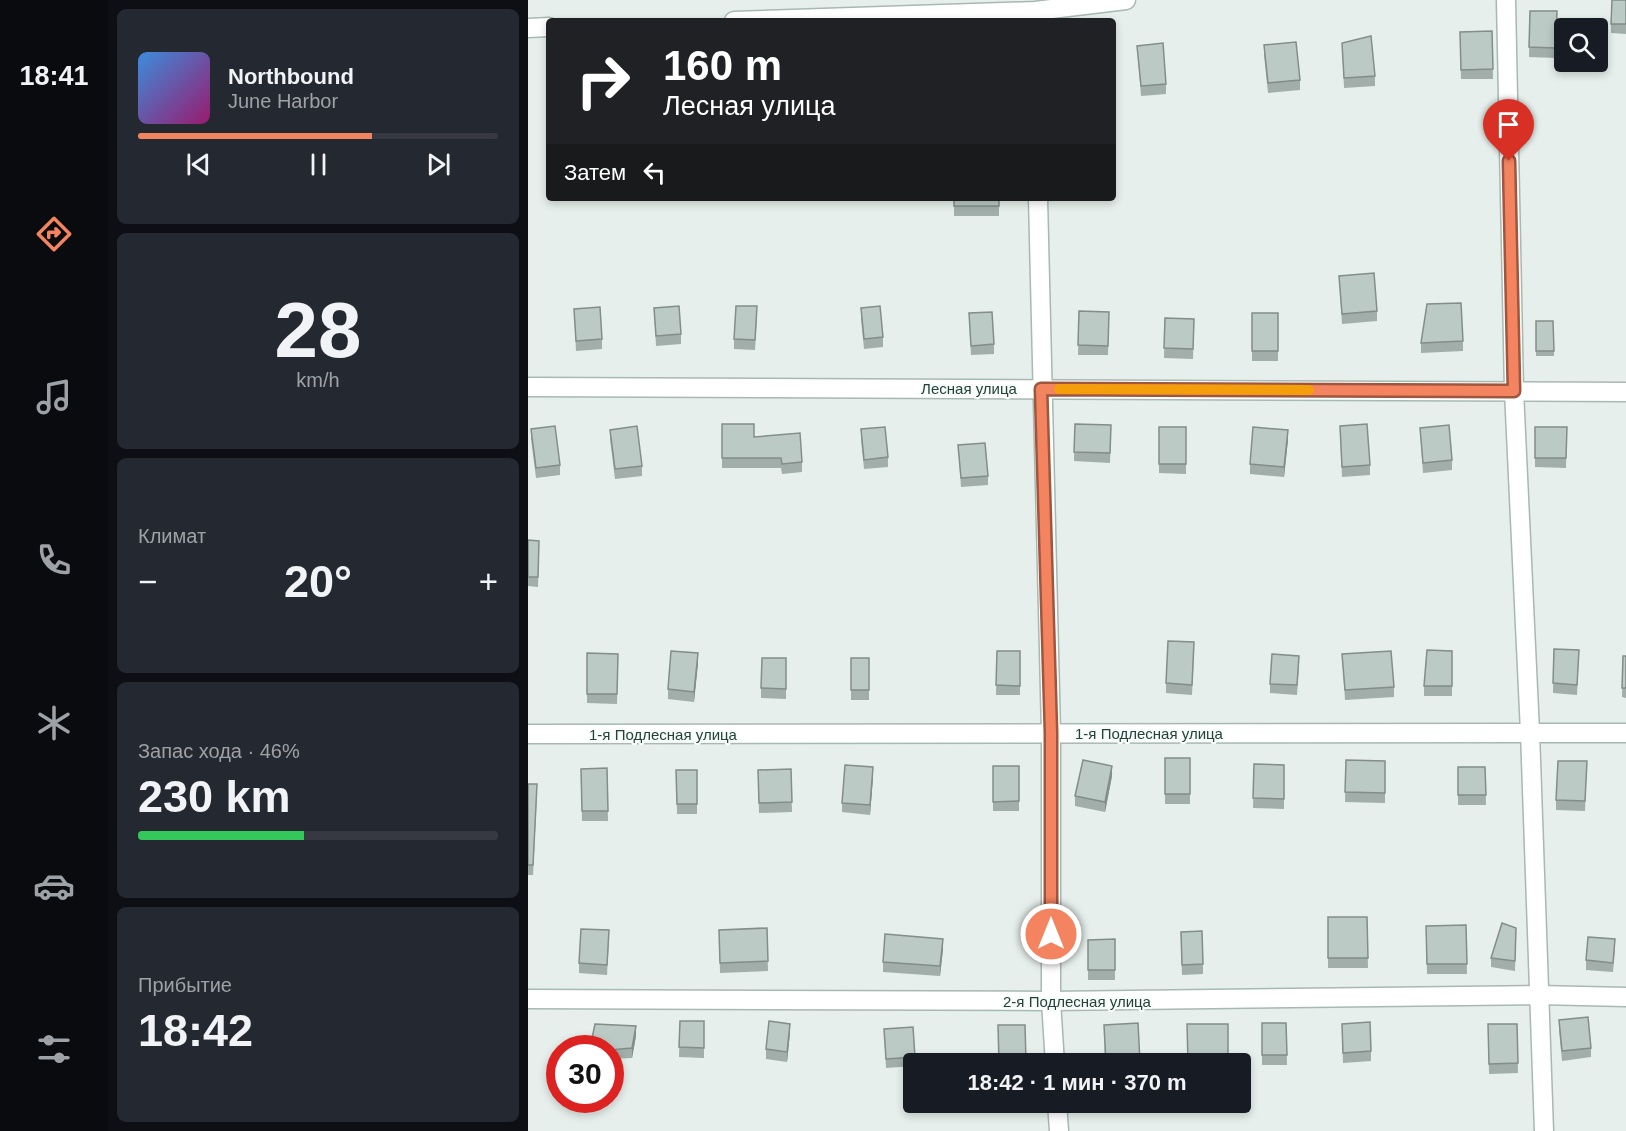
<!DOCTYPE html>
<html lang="ru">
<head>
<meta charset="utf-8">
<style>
  body { margin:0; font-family:Helvetica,sans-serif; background:#242831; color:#f1f3f6; height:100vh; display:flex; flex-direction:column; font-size:22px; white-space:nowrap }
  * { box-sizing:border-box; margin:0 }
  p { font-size:20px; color:#9ea1a6 }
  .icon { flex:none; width:33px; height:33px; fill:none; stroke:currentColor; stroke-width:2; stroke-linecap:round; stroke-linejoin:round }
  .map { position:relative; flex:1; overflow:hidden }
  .panel { display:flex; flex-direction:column; gap:9px; padding:9px; background:#0d0f14; width:420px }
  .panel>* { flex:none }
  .hud { position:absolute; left:18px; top:18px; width:570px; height:183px; border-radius:6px; box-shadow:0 3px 9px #0003; background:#202124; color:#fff; overflow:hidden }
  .tools { position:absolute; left:1026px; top:18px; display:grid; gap:12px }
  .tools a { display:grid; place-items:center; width:54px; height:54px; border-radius:6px; background:#171b24; box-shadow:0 3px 9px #0003; font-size:30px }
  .speed { position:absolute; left:18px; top:1035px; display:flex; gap:12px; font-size:30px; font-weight:700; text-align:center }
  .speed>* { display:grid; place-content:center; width:78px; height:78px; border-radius:50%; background:#171b24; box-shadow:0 3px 9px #0003; line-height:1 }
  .speed .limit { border:9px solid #d22; background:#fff; color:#111 }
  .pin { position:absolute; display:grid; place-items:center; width:51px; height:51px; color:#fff; margin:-62px -26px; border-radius:50% 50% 50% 0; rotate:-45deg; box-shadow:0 0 6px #0007 }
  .pin .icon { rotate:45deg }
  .me { position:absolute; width:66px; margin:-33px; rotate:0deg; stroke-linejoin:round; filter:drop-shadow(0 0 4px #0008) }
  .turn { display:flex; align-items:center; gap:21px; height:126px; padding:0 18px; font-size:27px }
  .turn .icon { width:78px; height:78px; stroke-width:2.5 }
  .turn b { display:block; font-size:42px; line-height:51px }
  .then { display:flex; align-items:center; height:57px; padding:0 18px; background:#0003; gap:12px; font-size:22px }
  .big { font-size:45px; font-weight:800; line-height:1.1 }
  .panel .tile { flex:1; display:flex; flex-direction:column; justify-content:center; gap:9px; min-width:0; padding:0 21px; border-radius:9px; background:#242831 }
  .panel .dial { align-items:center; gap:0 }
  .dial b { font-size:78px; line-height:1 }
  .song { display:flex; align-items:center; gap:18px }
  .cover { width:72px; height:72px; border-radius:9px; background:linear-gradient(135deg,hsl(210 70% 55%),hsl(320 70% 35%)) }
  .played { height:6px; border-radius:3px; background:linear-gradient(90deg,#f4845f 65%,#363941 65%) }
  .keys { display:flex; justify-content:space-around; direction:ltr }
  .heat { display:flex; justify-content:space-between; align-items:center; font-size:33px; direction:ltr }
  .charge { height:9px; border-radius:4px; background:linear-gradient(90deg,#34c759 46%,#363941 0) }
  .trip { position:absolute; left:375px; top:1053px; width:348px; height:60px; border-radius:6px; background:#171b24; box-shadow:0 3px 9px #0003; font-weight:800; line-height:60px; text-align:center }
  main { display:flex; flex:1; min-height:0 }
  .tabs { display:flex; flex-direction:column; width:108px; justify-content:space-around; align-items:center; background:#090b0e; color:#9ea1a6 }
  .tabs .icon { width:42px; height:42px }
  .tabs .active { color:#f4845f }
  .tabs b { font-size:27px; color:#f1f3f6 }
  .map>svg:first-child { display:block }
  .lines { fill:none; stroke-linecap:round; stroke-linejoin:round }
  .street-casing { stroke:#a8b8b2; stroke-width:21 }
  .street { stroke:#fff; stroke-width:18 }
  .wall { fill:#a1aea9 }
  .shaded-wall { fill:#838d89 }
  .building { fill:#bbcac4; stroke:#838d89; stroke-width:1.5 }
  .route-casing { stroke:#9f563e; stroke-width:15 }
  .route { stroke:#f4845f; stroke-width:10 }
  .slow { stroke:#f59e0b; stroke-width:10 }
  .labels { text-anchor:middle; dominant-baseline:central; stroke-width:4.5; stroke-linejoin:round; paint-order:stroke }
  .street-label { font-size:15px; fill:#24423a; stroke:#f7fbf9 }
</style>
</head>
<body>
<main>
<nav class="tabs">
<b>18:41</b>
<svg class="icon active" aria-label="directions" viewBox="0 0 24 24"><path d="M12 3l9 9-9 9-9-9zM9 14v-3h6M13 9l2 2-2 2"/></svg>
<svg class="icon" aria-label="music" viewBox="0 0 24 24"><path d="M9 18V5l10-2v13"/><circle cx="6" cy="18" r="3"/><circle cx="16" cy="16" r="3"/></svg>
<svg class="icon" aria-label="phone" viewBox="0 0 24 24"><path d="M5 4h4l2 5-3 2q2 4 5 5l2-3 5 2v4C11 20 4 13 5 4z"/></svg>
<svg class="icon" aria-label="climate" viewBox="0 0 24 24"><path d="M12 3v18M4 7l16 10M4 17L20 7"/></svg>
<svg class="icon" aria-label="car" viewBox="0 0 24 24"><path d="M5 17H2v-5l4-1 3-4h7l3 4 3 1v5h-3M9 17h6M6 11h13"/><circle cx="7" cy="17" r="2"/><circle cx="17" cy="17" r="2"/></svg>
<svg class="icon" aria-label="filters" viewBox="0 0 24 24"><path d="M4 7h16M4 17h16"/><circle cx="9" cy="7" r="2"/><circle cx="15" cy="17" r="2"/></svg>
</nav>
<section class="panel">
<div class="tile">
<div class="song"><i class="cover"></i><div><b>Northbound</b><p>June Harbor</p></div></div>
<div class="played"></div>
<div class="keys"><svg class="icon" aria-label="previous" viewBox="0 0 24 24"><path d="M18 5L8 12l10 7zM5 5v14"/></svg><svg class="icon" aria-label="pause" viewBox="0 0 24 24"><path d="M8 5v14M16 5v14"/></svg><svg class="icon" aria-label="next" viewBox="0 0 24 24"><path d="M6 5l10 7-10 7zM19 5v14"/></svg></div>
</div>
<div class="tile dial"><b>28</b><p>km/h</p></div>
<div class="tile"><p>Климат</p>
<div class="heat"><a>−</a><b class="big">20°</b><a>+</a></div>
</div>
<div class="tile"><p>Запас хода · 46%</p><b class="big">230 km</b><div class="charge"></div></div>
<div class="tile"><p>Прибытие</p><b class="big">18:42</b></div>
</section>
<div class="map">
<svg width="1098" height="1131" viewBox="0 0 1098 1131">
  <rect width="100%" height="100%" fill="#e6efeb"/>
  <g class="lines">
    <defs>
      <g id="street">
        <path d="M978 0 986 391 1002 732 1016 1131"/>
        <path d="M206 21 507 11 598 0"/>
        <path d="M0 28 21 27"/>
        <path d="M510 198 523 733V1001L527 1064"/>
        <path d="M0 387 1098 392"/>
        <path d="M0 734 1098 733"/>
        <path d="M0 999 523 1001 1010 995 1098 997"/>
        <path d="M529 1102 531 1131"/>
      </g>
    </defs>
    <use href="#street" class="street-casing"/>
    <use href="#street" class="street"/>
  </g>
  <g class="wall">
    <path d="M1098 0V34L1083 33V24Z"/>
    <path d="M1002 11H1029L1028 58 1001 57Z"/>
    <path d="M964 31 965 79H933L932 32Z"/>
    <path d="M814 43 847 76V86L816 88Z"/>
    <path d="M736 45 772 80V90L740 93 736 55Z"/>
    <path d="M609 46 638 84V94L613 96Z"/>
    <rect x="426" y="198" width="45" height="18"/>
    <path d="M811 276 849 311V321L814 324Z"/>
    <path d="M126 308 153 334V344L128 346Z"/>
    <path d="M333 308 355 337V347L336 349 333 318Z"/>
    <path d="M46 309 74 339V349L48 351Z"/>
    <path d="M551 311 581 312 580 355H550Z"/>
    <path d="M441 313 466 344V354L443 355Z"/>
    <rect x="724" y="313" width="26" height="48"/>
    <path d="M229 316 227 350 206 349V339Z"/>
    <path d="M637 318 666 319 665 359 636 358Z"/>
    <path d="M1008 321H1025L1026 356H1008Z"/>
    <path d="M935 341V351L893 353V343Z"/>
    <path d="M194 424 274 462V472L254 474 253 468H194Z"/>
    <path d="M547 424 583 425 582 463 546 461Z"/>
    <path d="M812 426 842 465V475L814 477Z"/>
    <path d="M631 427H658V474L631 473Z"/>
    <path d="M1007 427H1039L1038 468 1007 467Z"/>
    <path d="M892 428 924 460V470L895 473Z"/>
    <path d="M3 429 32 465V475L8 478 3 439Z"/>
    <path d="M333 429 360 457V467L336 469 333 439Z"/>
    <path d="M82 430 114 466V476L87 479 82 439Z"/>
    <path d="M760 440 756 477 722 474V464Z"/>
    <path d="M430 445 460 476V485L433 487Z"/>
    <path d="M0 540 11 541 10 587 0 586Z"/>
    <path d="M1026 649 1051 650 1049 695 1025 693Z"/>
    <path d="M469 651H492V695H468Z"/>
    <path d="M924 651V696H896V686Z"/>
    <path d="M666 652 664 695 638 693V683Z"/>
    <path d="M59 653 90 654 89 704 59 703Z"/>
    <path d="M814 654 866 687V697L817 700Z"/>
    <path d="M1095 656H1098V698L1094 697Z"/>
    <path d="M258 658V699L233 698V688Z"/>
    <rect x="323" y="658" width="18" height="42"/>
    <path d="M170 663 166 702 140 699V689Z"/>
    <path d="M771 665 769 695 742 693V684Z"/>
    <rect x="637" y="758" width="25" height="46"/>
    <path d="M818 760 857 761V803L817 802Z"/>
    <path d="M1059 761 1057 811 1028 810V800Z"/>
    <path d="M726 764 756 765V809L725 808Z"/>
    <rect x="465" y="766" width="26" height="45"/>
    <path d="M930 767H957L958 805H930Z"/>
    <path d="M79 768 80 821H54L53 769Z"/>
    <path d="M263 769 264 812 231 813 230 770Z"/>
    <path d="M148 770H169V814H149Z"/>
    <path d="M584 776 577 812 547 806V796Z"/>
    <path d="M345 777 342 815 314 812V803Z"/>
    <path d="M0 784 9 794 5 875H0Z"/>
    <path d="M800 917H839L840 968H800Z"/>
    <path d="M938 925 939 974H899L898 926Z"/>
    <path d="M239 928 240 971 192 973 191 930Z"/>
    <path d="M988 928 987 971 963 967V958Z"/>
    <path d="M81 940 79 975 51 973V963Z"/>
    <path d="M560 940 587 970V980H560Z"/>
    <path d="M653 942 675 964V974L654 975Z"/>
    <path d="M415 949 412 976 355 972V962Z"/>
    <path d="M1087 949 1085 972 1058 970V960Z"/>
    <path d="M1031 1020 1063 1048V1057L1034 1061 1031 1030Z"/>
    <path d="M152 1021H176V1058L151 1057Z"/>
    <path d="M610 1023 612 1064H577L576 1025Z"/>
    <path d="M734 1023H758L759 1065H734Z"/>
    <path d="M960 1024H989L990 1073 961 1074Z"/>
    <path d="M470 1025H497L498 1064H471Z"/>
    <path d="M356 1029 387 1057V1064H386V1066L358 1068Z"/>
    <path d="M262 1033 259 1062 238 1059V1049Z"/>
    <path d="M814 1033 843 1051V1061L815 1063Z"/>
    <path d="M108 1036 104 1058 82 1059V1048Z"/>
  </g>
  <g class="shaded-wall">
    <path d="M760 430V440L756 477V467Z"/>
    <path d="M170 653V663L166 702V692Z"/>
    <path d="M584 766V776L577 812V802Z"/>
    <path d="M345 767V777L342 815V805Z"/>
    <path d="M415 939V949L412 976V966Z"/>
    <path d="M262 1024V1033L259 1062V1052Z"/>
    <path d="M108 1026V1036L104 1058V1048Z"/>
  </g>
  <g class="building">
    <path d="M1084 0H1098V24H1083Z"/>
    <path d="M1002 11H1029L1028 48 1001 47Z"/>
    <path d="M964 31 965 69 933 70 932 32Z"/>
    <path d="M843 36 847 76 816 78 814 43Z"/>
    <path d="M768 42 772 80 740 83 736 45Z"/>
    <path d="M635 43 638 84 613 86 609 46Z"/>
    <rect x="426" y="198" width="45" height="8"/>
    <path d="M846 273 849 311 814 314 811 276Z"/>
    <path d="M933 303 935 341 893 343 899 304Z"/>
    <path d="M151 306 153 334 128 336 126 308Z"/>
    <path d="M208 306H229L227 340 206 339Z"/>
    <path d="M352 306 355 337 336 339 333 308Z"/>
    <path d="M72 307 74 339 48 341 46 309Z"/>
    <path d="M551 311 581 312 580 346 550 345Z"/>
    <path d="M464 312 466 344 443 346 441 313Z"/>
    <rect x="724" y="313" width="26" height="38"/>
    <path d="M637 318 666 319 665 349 636 348Z"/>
    <path d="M1008 321H1025L1026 351H1008Z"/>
    <path d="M194 424H226V437L272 433 274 462 254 464 253 458H194Z"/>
    <path d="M547 424 583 425 582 453 546 452Z"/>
    <path d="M839 424 842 465 814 467 812 426Z"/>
    <path d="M921 425 924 460 895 463 892 428Z"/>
    <path d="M27 426 32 465 8 468 3 429Z"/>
    <path d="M109 426 114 466 87 469 82 430Z"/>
    <path d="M357 427 360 457 336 460 333 429Z"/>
    <rect x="631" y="427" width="27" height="37"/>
    <path d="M725 427 760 430 756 467 722 464Z"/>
    <path d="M1007 427H1039L1038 458H1007Z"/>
    <path d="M457 443 460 476 433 478 430 445Z"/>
    <path d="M0 540 11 541 10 577H0Z"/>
    <path d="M640 641 666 642 664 685 638 683Z"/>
    <path d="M1026 649 1051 650 1049 685 1025 683Z"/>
    <path d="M899 650 924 651V686H896Z"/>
    <path d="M143 651 170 653 166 692 140 689Z"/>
    <path d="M469 651H492V686L468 685Z"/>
    <path d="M863 651 866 687 817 690 814 654Z"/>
    <path d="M59 653 90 654 89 694H59Z"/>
    <path d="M744 654 771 656 769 685 742 684Z"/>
    <path d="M1095 656H1098V688H1094Z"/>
    <path d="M234 658H258V689L233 688Z"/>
    <rect x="323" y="658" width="18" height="32"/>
    <rect x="637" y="758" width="25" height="36"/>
    <path d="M555 760 584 766 577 802 547 796Z"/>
    <path d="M818 760 857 761V793L817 792Z"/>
    <path d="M1030 761H1059L1057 801 1028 800Z"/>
    <path d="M726 764 756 765V799L725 798Z"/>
    <path d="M317 765 345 767 342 805 314 803Z"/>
    <path d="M465 766H491V801L465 802Z"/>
    <path d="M930 767H957L958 795H930Z"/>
    <path d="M79 768 80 811H54L53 769Z"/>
    <path d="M263 769 264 802 231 803 230 770Z"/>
    <path d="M148 770H169V804H149Z"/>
    <path d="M0 784H9L5 865H0Z"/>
    <path d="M800 917H839L840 958H800Z"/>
    <path d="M974 923 988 928 987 961 963 958Z"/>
    <path d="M938 925 939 964H899L898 926Z"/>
    <path d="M239 928 240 961 192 963 191 930Z"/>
    <path d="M53 929 81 930 79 965 51 963Z"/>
    <path d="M674 931 675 964 654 965 653 932Z"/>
    <path d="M357 934 415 939 412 966 355 962Z"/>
    <path d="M1060 937 1087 939 1085 963 1058 960Z"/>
    <path d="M587 939V970H560V940Z"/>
    <path d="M1060 1017 1063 1048 1034 1051 1031 1020Z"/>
    <path d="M152 1021H176V1048L151 1047Z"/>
    <path d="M241 1021 262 1024 259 1052 238 1049Z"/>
    <path d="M842 1022 843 1051 815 1053 814 1024Z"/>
    <path d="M610 1023 612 1062 578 1064 576 1025Z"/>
    <path d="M734 1023H758L759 1055H734Z"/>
    <path d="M67 1024 108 1026 104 1048 82 1050V1048H62Z"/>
    <path d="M659 1024H700V1063H660Z"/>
    <path d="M960 1024H989L990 1063 961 1064Z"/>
    <path d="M470 1025H497L498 1062 471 1063Z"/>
    <path d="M385 1027 387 1057 358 1059 356 1029Z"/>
  </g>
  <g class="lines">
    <defs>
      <path id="route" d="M523 934V733L513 389 986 391 981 161"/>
    </defs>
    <use href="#route" class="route-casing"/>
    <use href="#route" class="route"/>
    <path class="slow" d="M531 389 781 390"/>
  </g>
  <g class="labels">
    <g class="street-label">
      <text x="441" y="388">Лесная улица</text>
      <text x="621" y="733">1-я Подлесная улица</text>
      <text x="135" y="734">1-я Подлесная улица</text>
      <text x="549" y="1001">2-я Подлесная улица</text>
    </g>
  </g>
</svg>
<div class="tools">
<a><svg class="icon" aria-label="search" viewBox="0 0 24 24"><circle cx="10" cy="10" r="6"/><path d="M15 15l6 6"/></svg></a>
</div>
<div class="speed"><div class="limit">30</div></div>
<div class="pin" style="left:981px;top:161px;background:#d93025"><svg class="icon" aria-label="arrive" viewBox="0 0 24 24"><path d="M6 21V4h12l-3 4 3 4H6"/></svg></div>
<svg class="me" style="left:523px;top:934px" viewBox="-20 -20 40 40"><circle r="17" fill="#f4845f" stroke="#fff" stroke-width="3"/><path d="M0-11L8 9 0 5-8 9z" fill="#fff"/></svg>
<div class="trip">18:42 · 1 мин · 370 m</div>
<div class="hud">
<div class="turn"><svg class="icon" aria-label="right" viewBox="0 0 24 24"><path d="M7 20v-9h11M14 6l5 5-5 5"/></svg><div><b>160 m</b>Лесная улица</div></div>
<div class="then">Затем<svg class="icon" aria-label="left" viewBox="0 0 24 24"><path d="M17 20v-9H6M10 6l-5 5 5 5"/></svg></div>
</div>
</div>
</main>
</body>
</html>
